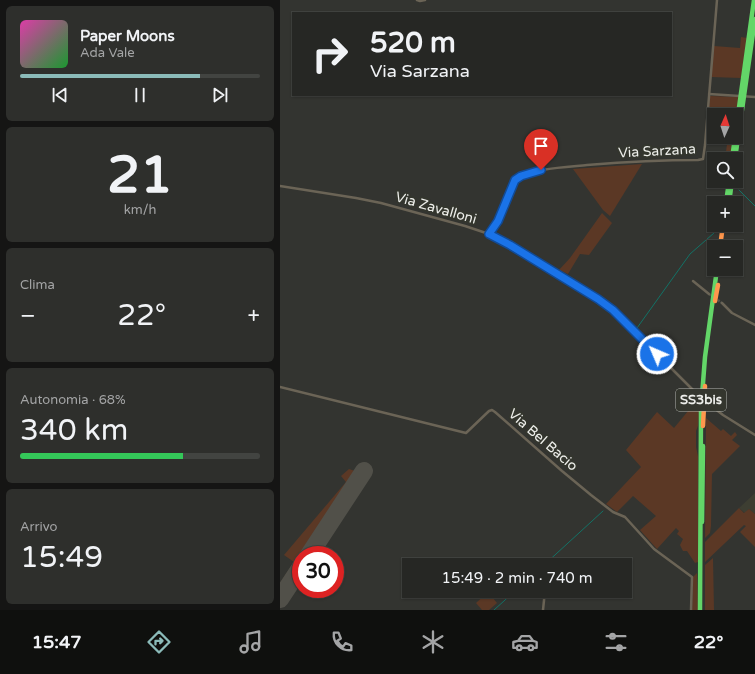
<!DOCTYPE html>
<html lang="it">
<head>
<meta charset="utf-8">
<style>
  body { margin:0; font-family:"Varela Round",sans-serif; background:#2e2f2c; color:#f1f3f6; height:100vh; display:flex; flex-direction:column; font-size:15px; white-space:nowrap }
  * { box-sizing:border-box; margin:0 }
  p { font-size:13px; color:#a4a5a6 }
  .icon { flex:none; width:22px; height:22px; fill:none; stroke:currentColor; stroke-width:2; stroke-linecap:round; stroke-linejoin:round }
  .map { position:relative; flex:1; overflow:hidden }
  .side { display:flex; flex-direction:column; gap:6px; padding:6px; background:#151514; width:280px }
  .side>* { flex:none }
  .banner { position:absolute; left:12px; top:12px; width:380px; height:84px; border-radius:0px; box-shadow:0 1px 3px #0004,0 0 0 1px #424441; background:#262724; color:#f1f3f6; overflow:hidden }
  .needle { width:26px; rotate:3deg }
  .controls { position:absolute; left:427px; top:108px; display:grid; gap:8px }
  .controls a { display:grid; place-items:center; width:36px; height:36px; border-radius:0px; background:#262724; box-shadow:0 1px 3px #0004,0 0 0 1px #424441; font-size:20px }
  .speed { position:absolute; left:12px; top:546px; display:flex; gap:8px; font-size:20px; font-weight:700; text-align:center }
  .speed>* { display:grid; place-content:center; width:52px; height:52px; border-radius:50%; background:#262724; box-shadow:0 1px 3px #0004,0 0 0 1px #424441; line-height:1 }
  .speed .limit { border:6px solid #d22; background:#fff; color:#111 }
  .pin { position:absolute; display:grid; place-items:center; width:34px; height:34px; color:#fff; margin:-41px -17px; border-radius:50% 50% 50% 0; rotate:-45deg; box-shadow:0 0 4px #0007 }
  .pin .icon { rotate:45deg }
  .me { position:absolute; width:44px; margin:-22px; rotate:315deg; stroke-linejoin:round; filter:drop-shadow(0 0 3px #0008) }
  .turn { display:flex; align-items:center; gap:14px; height:84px; padding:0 12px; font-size:18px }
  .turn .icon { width:52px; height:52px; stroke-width:2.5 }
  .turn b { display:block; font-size:28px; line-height:34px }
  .big { font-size:30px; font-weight:600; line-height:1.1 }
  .side .card { flex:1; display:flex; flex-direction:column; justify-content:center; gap:6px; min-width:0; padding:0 14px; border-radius:6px; background:#2e2f2c }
  .side .dial { align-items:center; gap:0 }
  .dial b { font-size:52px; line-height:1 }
  .song { display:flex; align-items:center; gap:12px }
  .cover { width:48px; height:48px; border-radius:6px; background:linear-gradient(135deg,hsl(320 70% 55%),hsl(130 70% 35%)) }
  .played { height:4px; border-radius:2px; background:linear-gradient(90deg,#8bbbb9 75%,#424441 75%) }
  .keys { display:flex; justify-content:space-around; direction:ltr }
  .heat { display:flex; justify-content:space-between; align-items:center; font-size:22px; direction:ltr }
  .charge { height:6px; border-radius:3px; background:linear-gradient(90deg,#34c759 68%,#424441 0) }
  .trip { position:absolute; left:122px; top:558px; width:230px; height:40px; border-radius:0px; background:#262724; box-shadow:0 1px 3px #0004,0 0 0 1px #424441; font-weight:600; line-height:40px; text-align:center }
  .tab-bar { display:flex; height:64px; justify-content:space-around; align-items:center; background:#0f100e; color:#a4a5a6 }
  .tab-bar .icon { width:28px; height:28px }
  .tab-bar .current { color:#8bbbb9 }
  .tab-bar b { font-size:18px; color:#f1f3f6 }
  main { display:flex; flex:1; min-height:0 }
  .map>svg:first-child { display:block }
  .built { fill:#3d3e32 }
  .green { fill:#5b3825 }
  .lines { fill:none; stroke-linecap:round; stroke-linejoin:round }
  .stream { stroke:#137266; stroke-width:1 }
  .runway { stroke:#515049; stroke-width:18 }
  .street-tunnel { stroke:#4f504c; stroke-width:2.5; stroke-dasharray:2.5 1; stroke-linecap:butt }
  .street { stroke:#6b6456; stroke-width:2.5 }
  .fast { stroke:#63d668; stroke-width:4.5 }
  .slow { stroke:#ff974d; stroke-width:4.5 }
  .route-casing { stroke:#114b97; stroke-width:10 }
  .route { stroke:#1a73e8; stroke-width:7 }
  .labels { text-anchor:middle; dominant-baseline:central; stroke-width:4; stroke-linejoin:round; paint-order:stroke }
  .shield { fill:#34362e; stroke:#b6b7b2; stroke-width:1 }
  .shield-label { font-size:13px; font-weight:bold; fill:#edeeea }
  .street-label { font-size:14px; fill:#edeeea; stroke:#34362e }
</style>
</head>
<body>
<main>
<section class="side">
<div class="card">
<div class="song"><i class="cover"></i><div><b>Paper Moons</b><p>Ada Vale</p></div></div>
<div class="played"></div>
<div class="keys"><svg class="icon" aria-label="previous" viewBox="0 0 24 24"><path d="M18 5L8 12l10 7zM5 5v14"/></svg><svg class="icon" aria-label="pause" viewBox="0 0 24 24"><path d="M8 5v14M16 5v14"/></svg><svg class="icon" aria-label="next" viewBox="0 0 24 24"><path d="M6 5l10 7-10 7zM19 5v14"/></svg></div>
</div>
<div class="card dial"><b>21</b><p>km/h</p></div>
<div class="card"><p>Clima</p>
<div class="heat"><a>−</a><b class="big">22°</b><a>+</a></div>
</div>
<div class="card"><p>Autonomia · 68%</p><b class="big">340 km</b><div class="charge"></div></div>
<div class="card"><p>Arrivo</p><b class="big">15:49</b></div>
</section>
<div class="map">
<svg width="475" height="610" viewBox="0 0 475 610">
  <rect width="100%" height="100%" fill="#333430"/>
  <path class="built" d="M475 493V514L469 509 465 513 459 508Z"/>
  <g class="green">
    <path d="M461 37 467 38 461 78 431 77 434 46 460 48Z"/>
    <path d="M430 96 459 97 456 115H434V117L428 116Z"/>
    <path d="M448 137H453L450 159H445Z"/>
    <path d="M362 164 330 216 323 210 293 169Z"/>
    <path d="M322 213 332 223 309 255 300 254 288 274 279 270 290 258Z"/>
    <path d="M418 399H420L418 426 416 431V447L418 456V562L415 563 407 551H403L400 545 403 539 397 534 399 531 396 528 377 549 360 530 376 516 353 496 337 512 326 504 361 467 346 450 377 412 394 428Z"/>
    <path d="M426 418 441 431 443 429 451 436 455 432 457 435 452 440 460 446 432 474 431 526 430 533 425 538Z"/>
    <path d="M69 469 75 471 78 469 82 470 25 555H21V561L0 593V583L14 562 4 555 66 482 61 476Z"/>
    <path d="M459 508 464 513 469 509 475 514V547L460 532 466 526 464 525 425 562V542Z"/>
    <path d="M433 558 434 610H425V565Z"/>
    <path d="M417 573 418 610H412L413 577Z"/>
    <path d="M208 592 217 603 209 610H202L196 603Z"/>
  </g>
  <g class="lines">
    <g class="stream">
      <path d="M459 190 475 206"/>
      <path d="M357 328 410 254 434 233"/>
      <path d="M264 565 323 511"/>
      <path d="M214 610 235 591"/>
    </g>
    <g class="runway">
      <path d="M29 555 84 471"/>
      <path d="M0 599 21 567"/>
    </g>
    <path class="street-tunnel" d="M429 294 442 303"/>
    <g class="street">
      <path d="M137 0 140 1 145 0"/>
      <path d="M429 94 475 97"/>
      <path d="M0 186 76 198 101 203 185 226 209 234 304 290 333 310 419 396"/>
      <path d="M209 234 218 221 235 180C251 168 287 167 307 165 344 162 381 160 418 160L423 159 425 145 437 0"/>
      <path d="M413 281 429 294"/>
      <path d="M442 303 452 313 475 325"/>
      <path d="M0 387 186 433 209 411 212 410 215 412 282 471 311 495 333 512 345 517 374 549 412 577 411 610"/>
      <path d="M426 402 443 415 475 435"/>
      <path d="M263 610 265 591"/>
    </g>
    <g class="fast">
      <path d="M456 129 474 0"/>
      <path d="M452 159 455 137"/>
      <path d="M455 159 475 19"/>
      <path d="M446 203 449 181"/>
      <path d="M449 203 452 181"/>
      <path d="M422 522 423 446"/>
      <path d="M420 610 421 409 425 357 437 269"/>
    </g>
    <g class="slow">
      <path d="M440 247 443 225"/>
      <path d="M435 301 438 285"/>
      <path d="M423 426 425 386"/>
    </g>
  </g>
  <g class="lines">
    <defs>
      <path id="route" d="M261 170 241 176 235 180 218 221 209 234 230 245 318 299 333 310 377 354"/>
    </defs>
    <use href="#route" class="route-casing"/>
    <use href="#route" class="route"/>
  </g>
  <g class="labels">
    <rect class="shield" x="396" y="389" width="50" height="22" rx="3"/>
    <g class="shield-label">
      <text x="421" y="400">SS3bis</text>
    </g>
    <g class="street-label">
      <text transform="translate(377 151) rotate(-3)">Via Sarzana</text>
      <text transform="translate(156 208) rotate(16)">Via Zavalloni</text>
      <text transform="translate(263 440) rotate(41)">Via Bel Bacio</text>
    </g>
  </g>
</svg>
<div class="controls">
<a><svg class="needle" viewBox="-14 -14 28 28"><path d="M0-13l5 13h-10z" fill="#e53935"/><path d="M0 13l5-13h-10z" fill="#a4a5a6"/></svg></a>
<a><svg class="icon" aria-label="search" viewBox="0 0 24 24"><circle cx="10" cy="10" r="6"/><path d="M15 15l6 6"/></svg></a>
<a>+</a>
<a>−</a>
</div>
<div class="speed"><div class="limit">30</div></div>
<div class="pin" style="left:261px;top:170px;background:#d93025"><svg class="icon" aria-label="arrive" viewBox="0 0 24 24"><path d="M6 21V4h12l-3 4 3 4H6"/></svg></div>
<svg class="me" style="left:377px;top:354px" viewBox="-20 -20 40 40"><circle r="17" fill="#1a73e8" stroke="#fff" stroke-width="3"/><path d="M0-11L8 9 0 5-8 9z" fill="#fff"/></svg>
<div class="trip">15:49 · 2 min · 740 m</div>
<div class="banner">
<div class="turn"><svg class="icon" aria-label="right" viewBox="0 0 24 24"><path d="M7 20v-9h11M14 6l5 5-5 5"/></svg><div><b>520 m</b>Via Sarzana</div></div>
</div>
</div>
</main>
<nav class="tab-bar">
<b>15:47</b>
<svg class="icon current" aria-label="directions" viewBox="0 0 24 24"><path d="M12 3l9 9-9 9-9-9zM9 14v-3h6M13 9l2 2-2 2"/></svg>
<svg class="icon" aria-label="music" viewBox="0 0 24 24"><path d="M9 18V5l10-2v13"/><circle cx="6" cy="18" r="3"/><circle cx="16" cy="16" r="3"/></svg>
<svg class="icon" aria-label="phone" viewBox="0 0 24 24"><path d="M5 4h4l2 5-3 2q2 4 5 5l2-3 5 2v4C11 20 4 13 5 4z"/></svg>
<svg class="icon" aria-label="climate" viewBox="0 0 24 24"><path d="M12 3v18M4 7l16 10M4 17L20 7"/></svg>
<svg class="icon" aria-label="car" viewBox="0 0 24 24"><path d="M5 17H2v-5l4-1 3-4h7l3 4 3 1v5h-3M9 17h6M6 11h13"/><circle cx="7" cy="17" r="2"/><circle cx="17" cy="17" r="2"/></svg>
<svg class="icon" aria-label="filters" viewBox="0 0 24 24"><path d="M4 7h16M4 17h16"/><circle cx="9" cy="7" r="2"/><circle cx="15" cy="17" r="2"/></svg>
<b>22°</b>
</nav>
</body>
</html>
